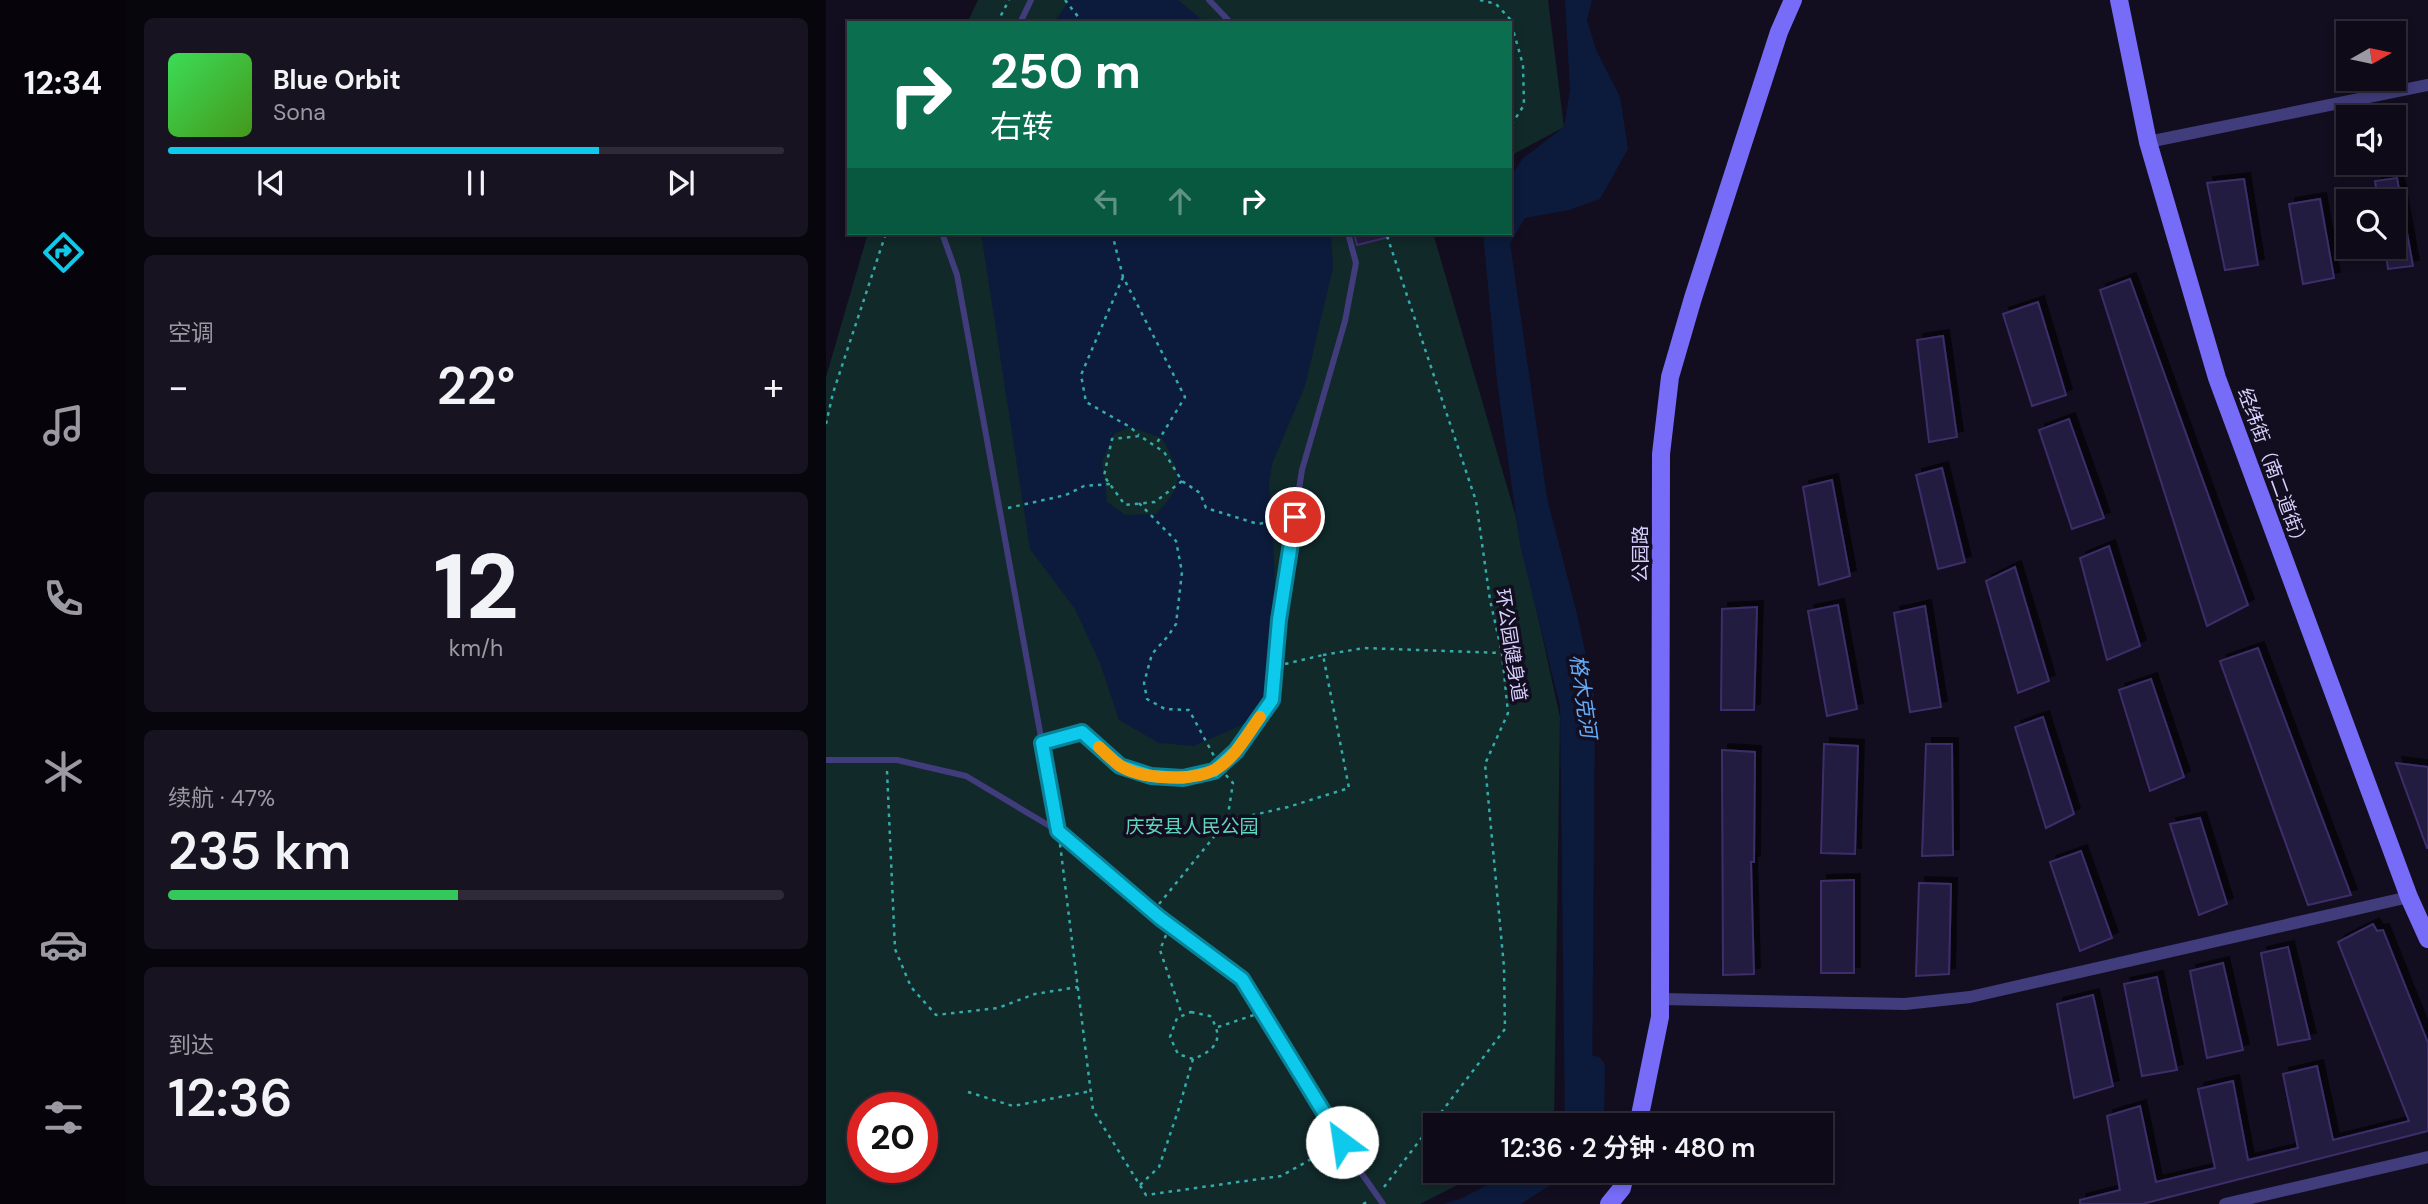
<!DOCTYPE html>
<html lang="zh">
<head>
<meta charset="utf-8">
<style>
  body { margin:0; font-family:"DM Sans","Noto Sans SC",sans-serif; background:#171321; color:#f1f3f6; height:100vh; display:flex; flex-direction:column; font-size:26px; white-space:nowrap }
  * { box-sizing:border-box; margin:0 }
  p { font-size:23px; color:#9b9aa2 }
  .icon { flex:none; width:38px; height:38px; fill:none; stroke:currentColor; stroke-width:2; stroke-linecap:round; stroke-linejoin:round }
  .map { position:relative; flex:1; overflow:hidden }
  .sheet { display:flex; flex-direction:column; gap:18px; padding:18px; background:#08060d; width:700px }
  .sheet>* { flex:none }
  .guide { position:absolute; left:21px; top:21px; width:665px; height:214px; border-radius:0px; box-shadow:0 4px 10px #0003,0 0 0 2px #2e2b37; background:#0b6e4f; color:#fff; overflow:hidden }
  .needle { width:46px; rotate:81deg }
  .buttons { position:absolute; left:1510px; top:21px; display:grid; gap:14px }
  .buttons a { display:grid; place-items:center; width:70px; height:70px; border-radius:0px; background:#0e0a18; box-shadow:0 4px 10px #0003,0 0 0 2px #2e2b37; font-size:35px }
  .speed { position:absolute; left:21px; top:1092px; display:flex; gap:14px; font-size:35px; font-weight:700; text-align:center }
  .speed>* { display:grid; place-content:center; width:91px; height:91px; border-radius:50%; background:#0e0a18; box-shadow:0 4px 10px #0003,0 0 0 2px #2e2b37; line-height:1 }
  .speed .limit { border:10px solid #d22; background:#fff; color:#111 }
  .pin { position:absolute; display:grid; place-items:center; width:60px; height:60px; color:#fff; margin:-30px; border:4px solid #fff; border-radius:50%; box-shadow:0 2px 7px #0007 }
  .me { position:absolute; width:77px; margin:-38px; rotate:329deg; stroke-linejoin:round; filter:drop-shadow(0 0 5px #0008) }
  .turn { display:flex; align-items:center; gap:24px; height:147px; padding:0 28px; font-size:32px }
  .turn .icon { width:91px; height:91px; stroke-width:2.5 }
  .turn b { display:block; font-size:49px; line-height:60px }
  .lanes { display:flex; align-items:center; height:66px; padding:0 28px; background:#0003; justify-content:center; gap:35px; direction:ltr }
  .lanes .off { opacity:.35 }
  .big { font-size:52px; font-weight:600; line-height:1.1 }
  .sheet .widget { flex:1; display:flex; flex-direction:column; justify-content:center; gap:10px; min-width:0; padding:0 24px; border-radius:10px; background:#171321 }
  .sheet .dial { align-items:center; gap:0 }
  .dial b { font-size:91px; line-height:1 }
  .song { display:flex; align-items:center; gap:21px }
  .cover { width:84px; height:84px; border-radius:10px; background:linear-gradient(135deg,hsl(130 70% 55%),hsl(100 70% 35%)) }
  .played { height:7px; border-radius:4px; background:linear-gradient(90deg,#0dc9eb 70%,#2e2b37 70%) }
  .keys { display:flex; justify-content:space-around; direction:ltr }
  .heat { display:flex; justify-content:space-between; align-items:center; font-size:38px; direction:ltr }
  .charge { height:10px; border-radius:5px; background:linear-gradient(90deg,#34c759 47%,#2e2b37 0) }
  .trip { position:absolute; left:597px; top:1113px; width:410px; height:70px; border-radius:0px; background:#0e0a18; box-shadow:0 4px 10px #0003,0 0 0 2px #2e2b37; font-weight:600; line-height:70px; text-align:center }
  main { display:flex; flex:1; min-height:0 }
  .dock { display:flex; flex-direction:column; width:126px; justify-content:space-around; align-items:center; background:#06040a; color:#9b9aa2 }
  .dock .icon { width:49px; height:49px }
  .dock .on { color:#0dc9eb }
  .dock b { font-size:32px; color:#f1f3f6 }
  .map>svg:first-child { display:block }
  .green { fill:#112929; fill-rule:evenodd }
  .water { fill:#0c1b3b; fill-rule:evenodd }
  .lines { fill:none; stroke-linecap:round; stroke-linejoin:round }
  .river { stroke:#0c1b3b; stroke-width:24 }
  .building { fill:#241b40; stroke:#3d2e6a; stroke-width:2; filter:url(#shadow) }
  .path { stroke:#34abaa; stroke-width:2.5; stroke-dasharray:3.5 5; stroke-linecap:butt }
  .lane { stroke:#413c7c; stroke-width:6 }
  .street { stroke:#413c7c; stroke-width:12 }
  .secondary { stroke:#766cf7; stroke-width:18 }
  .route-casing { stroke:#088399; stroke-width:18 }
  .route { stroke:#0dc9eb; stroke-width:12 }
  .slow { stroke:#f59e0b; stroke-width:12 }
  .labels { text-anchor:middle; dominant-baseline:central; stroke-width:7; stroke-linejoin:round; paint-order:stroke }
  .street-label { font-size:19px; fill:#d7cffc; stroke:#120e20 }
  .park-label { font-size:19px; fill:#60d8c0; stroke:#120e20 }
  .water-label { font-size:21px; font-style:italic; fill:#63abf7; stroke:#120e20 }
</style>
</head>
<body>
<main>
<nav class="dock">
<b>12:34</b>
<svg class="icon on" aria-label="directions" viewBox="0 0 24 24"><path d="M12 3l9 9-9 9-9-9zM9 14v-3h6M13 9l2 2-2 2"/></svg>
<svg class="icon" aria-label="music" viewBox="0 0 24 24"><path d="M9 18V5l10-2v13"/><circle cx="6" cy="18" r="3"/><circle cx="16" cy="16" r="3"/></svg>
<svg class="icon" aria-label="phone" viewBox="0 0 24 24"><path d="M5 4h4l2 5-3 2q2 4 5 5l2-3 5 2v4C11 20 4 13 5 4z"/></svg>
<svg class="icon" aria-label="climate" viewBox="0 0 24 24"><path d="M12 3v18M4 7l16 10M4 17L20 7"/></svg>
<svg class="icon" aria-label="car" viewBox="0 0 24 24"><path d="M5 17H2v-5l4-1 3-4h7l3 4 3 1v5h-3M9 17h6M6 11h13"/><circle cx="7" cy="17" r="2"/><circle cx="17" cy="17" r="2"/></svg>
<svg class="icon" aria-label="filters" viewBox="0 0 24 24"><path d="M4 7h16M4 17h16"/><circle cx="9" cy="7" r="2"/><circle cx="15" cy="17" r="2"/></svg>
</nav>
<section class="sheet">
<div class="widget">
<div class="song"><i class="cover"></i><div><b>Blue Orbit</b><p>Sona</p></div></div>
<div class="played"></div>
<div class="keys"><svg class="icon" aria-label="previous" viewBox="0 0 24 24"><path d="M18 5L8 12l10 7zM5 5v14"/></svg><svg class="icon" aria-label="pause" viewBox="0 0 24 24"><path d="M8 5v14M16 5v14"/></svg><svg class="icon" aria-label="next" viewBox="0 0 24 24"><path d="M6 5l10 7-10 7zM19 5v14"/></svg></div>
</div>
<div class="widget"><p>空调</p>
<div class="heat"><a>−</a><b class="big">22°</b><a>+</a></div>
</div>
<div class="widget dial"><b>12</b><p>km/h</p></div>
<div class="widget"><p>续航 · 47%</p><b class="big">235 km</b><div class="charge"></div></div>
<div class="widget"><p>到达</p><b class="big">12:36</b></div>
</section>
<div class="map">
<svg width="1602" height="1204" viewBox="0 0 1602 1204">
  <defs>
    <filter id="shadow"><feDropShadow dx="6" dy="-6" stdDeviation="0" flood-color="#0009"/></filter>
  </defs>
  <rect width="100%" height="100%" fill="#120e20"/>
  <g class="green">
    <path d="M152 0H722L738 127 684 156V23H141Z"/>
    <path d="M42 233H607L690 517 734 717 728 1125H609V1171H659L594 1204H0V377ZM37 1108H96V1167H37Z"/>
  </g>
  <g class="water">
    <path d="M243 0H352L380 23H228Z"/>
    <path d="M739 0H766L761 20 770 50 794 97 802 149 774 199 743 210 699 218 684 243 721 498 752 618 769 701 766 1101 764 1125H739L734 706 694 545 671 381 657 233H684V178L696 159 738 127 744 90Z"/>
    <path d="M155 233H505L507 268 479 386 446 464 443 485 448 557 450 641 443 688 418 724 368 746 333 743 293 720 274 663 249 609 204 549ZM304 427 336 438C354 474 361 482 330 514L299 515 281 502 276 462 288 434Z"/>
    <path d="M689 1171H746L695 1204H617L634 1199Z"/>
  </g>
  <g class="lines">
    <path class="river" d="M762 1125 766 1120 767 1068"/>
  </g>
  <g class="building">
    <path d="M1571 178 1587 266 1562 269 1559 247H1568V201H1552L1549 181Z"/>
    <path d="M1418 179 1432 265 1399 270 1381 183Z"/>
    <path d="M1494 199 1508 278 1477 284 1463 204Z"/>
    <path d="M528 233H563V237L531 245Z"/>
    <path d="M1304 279 1422 605 1381 626 1274 290Z"/>
    <path d="M1212 302 1240 395 1206 406 1177 314Z"/>
    <path d="M1117 336 1131 437 1103 442 1091 340Z"/>
    <path d="M1243 419 1278 518 1246 529 1213 430Z"/>
    <path d="M1116 468 1139 562 1112 569 1090 475Z"/>
    <path d="M1006 480 1024 576 993 585 977 487Z"/>
    <path d="M1283 546 1314 646 1281 660 1254 558Z"/>
    <path d="M1189 567 1223 681 1192 693 1160 581Z"/>
    <path d="M1012 605 1031 709 1001 716 982 611Z"/>
    <path d="M1099 606 1115 707 1084 712 1068 613Z"/>
    <path d="M931 607 928 710H895L896 609Z"/>
    <path d="M1432 648 1525 895 1482 905 1394 661Z"/>
    <path d="M1325 679 1358 777 1324 791 1293 690Z"/>
    <path d="M1217 717 1248 814 1220 828 1189 727Z"/>
    <path d="M998 744 1032 746 1029 854 995 853Z"/>
    <path d="M1100 744H1126L1127 855 1096 856Z"/>
    <path d="M896 750 929 752 928 862H925L928 974 897 975Z"/>
    <path d="M1570 763 1602 767V848H1601Z"/>
    <path d="M1374 818 1401 904 1373 915 1344 824Z"/>
    <path d="M1255 851 1286 938 1254 951 1224 862Z"/>
    <path d="M1028 880V973H995V881Z"/>
    <path d="M1093 883 1125 884 1123 974 1090 976Z"/>
    <path d="M1547 924 1551 931 1557 930 1602 1043V1131L1316 1204H1254V1200L1294 1190 1281 1116 1314 1106 1330 1182 1389 1168 1372 1089 1407 1081 1422 1160 1472 1148 1457 1074 1491 1066 1507 1140 1583 1121 1512 942Z"/>
    <path d="M1462 947 1484 1039 1452 1045 1435 953Z"/>
    <path d="M1397 963 1417 1050 1381 1058 1364 971Z"/>
    <path d="M1331 977 1351 1070 1316 1076 1298 984Z"/>
    <path d="M1267 995 1287 1086 1248 1098 1231 1004Z"/>
  </g>
  <g class="lines">
    <g class="path">
      <path d="M239 0 257 23"/>
      <path d="M654 0 670 4 684 19 697 65 698 105 684 127"/>
      <path d="M171 23 183 0"/>
      <path d="M286 233 297 277 359 397 329 446"/>
      <path d="M297 277 255 375 260 402 304 427 313 435"/>
      <path d="M0 424 7 393 60 233"/>
      <path d="M356 481 329 502 299 505 278 476 286 439 314 436 338 452 356 481 374 493 380 508 432 524 459 519"/>
      <path d="M313 503 350 541 356 572 350 624 342 636 326 654 318 683 321 699 339 709 363 710 388 756"/>
      <path d="M182 508 240 495 258 486 284 484"/>
      <path d="M497 655 538 648 675 653"/>
      <path d="M61 771 69 949 85 987 110 1015 172 1008 209 994 252 987"/>
      <path d="M401 821 462 807 523 788 497 655 459 664"/>
      <path d="M234 844 267 1110 320 1195 455 1176 507 1147"/>
      <path d="M333 904 401 821 407 783 399 774"/>
      <path d="M340 935 334 950 356 1015"/>
      <path d="M365 1012 384 1016C399 1039 390 1050 367 1059L352 1054 344 1037 351 1018Z"/>
      <path d="M392 1027 428 1015"/>
      <path d="M142 1092 187 1106 265 1091"/>
      <path d="M314 1185 333 1167 353 1108 367 1059"/>
      <path d="M558 1187 679 1029 678 967 659 764 682 713 676 653 664 600 650 501 560 233"/>
      <path d="M537 1204 543 1201"/>
    </g>
    <g class="lane">
      <path d="M383 0 405 23"/>
      <path d="M194 23 205 0"/>
      <path d="M116 233 131 275 232 831"/>
      <path d="M216 743 256 732 294 767 325 776 357 778 388 771 410 751 446 700 453 620 476 470 519 321 530 263 522 233"/>
      <path d="M0 760H71L140 776 232 831 334 918 416 979 536 1174 557 1204"/>
    </g>
    <g class="street">
      <path d="M1322 142 1602 85"/>
      <path d="M835 999 1079 1004 1144 997 1583 897"/>
      <path d="M1399 1204 1602 1157"/>
    </g>
    <g class="secondary">
      <path d="M1293 0 1322 142 1391 378 1583 897 1602 939"/>
      <path d="M812 1125 834 1017 835 454 844 377 867 298 953 32 967 0"/>
      <path d="M783 1204 796 1188 800 1171"/>
    </g>
  </g>
  <g class="lines">
    <defs>
      <path id="route" d="M469 517 453 620 446 700 410 751 388 771 357 778 325 776 294 766 256 732 216 743 232 831 334 918 416 979 516 1142"/>
    </defs>
    <use href="#route" class="route-casing"/>
    <use href="#route" class="route"/>
    <path class="slow" d="M273 747C279 753 286 760 293 765 313 779 366 782 388 770 408 760 421 735 434 717"/>
  </g>
  <g class="labels">
    <g class="street-label">
      <text transform="translate(1447 469) rotate(70)">经纬街（南二道街）</text>
      <text transform="translate(814 554) rotate(-90)">公园路</text>
      <text transform="translate(685 645) rotate(81)">环公园健身道</text>
    </g>
    <g class="park-label">
      <text x="366" y="826">庆安县人民公园</text>
    </g>
    <g class="water-label">
      <text transform="translate(757 696) rotate(82)">格木克河</text>
    </g>
  </g>
</svg>
<div class="buttons">
<a><svg class="needle" viewBox="-14 -14 28 28"><path d="M0-13l5 13h-10z" fill="#e53935"/><path d="M0 13l5-13h-10z" fill="#9b9aa2"/></svg></a>
<a><svg class="icon" aria-label="sound" viewBox="0 0 24 24"><path d="M4 9h4l5-4v14l-5-4H4zM17 9q2 3 0 6"/></svg></a>
<a><svg class="icon" aria-label="search" viewBox="0 0 24 24"><circle cx="10" cy="10" r="6"/><path d="M15 15l6 6"/></svg></a>
</div>
<div class="speed"><div class="limit">20</div></div>
<div class="pin" style="left:469px;top:517px;background:#d93025"><svg class="icon" aria-label="arrive" viewBox="0 0 24 24"><path d="M6 21V4h12l-3 4 3 4H6"/></svg></div>
<svg class="me" style="left:516px;top:1142px" viewBox="-20 -20 40 40"><circle r="19" fill="#fff"/><path d="M0-13L10 11 0 6-10 11z" fill="#0dc9eb"/></svg>
<div class="trip">12:36 · 2 分钟 · 480 m</div>
<div class="guide">
<div class="turn"><svg class="icon" aria-label="right" viewBox="0 0 24 24"><path d="M7 20v-9h11M14 6l5 5-5 5"/></svg><div><b>250 m</b>右转</div></div>
<div class="lanes"><svg class="icon off" aria-label="left" viewBox="0 0 24 24"><path d="M17 20v-9H6M10 6l-5 5 5 5"/></svg><svg class="icon off" aria-label="ahead" viewBox="0 0 24 24"><path d="M12 20V5M6 11l6-6 6 6"/></svg><svg class="icon" aria-label="right" viewBox="0 0 24 24"><path d="M7 20v-9h11M14 6l5 5-5 5"/></svg></div>
</div>
</div>
</main>
</body>
</html>
